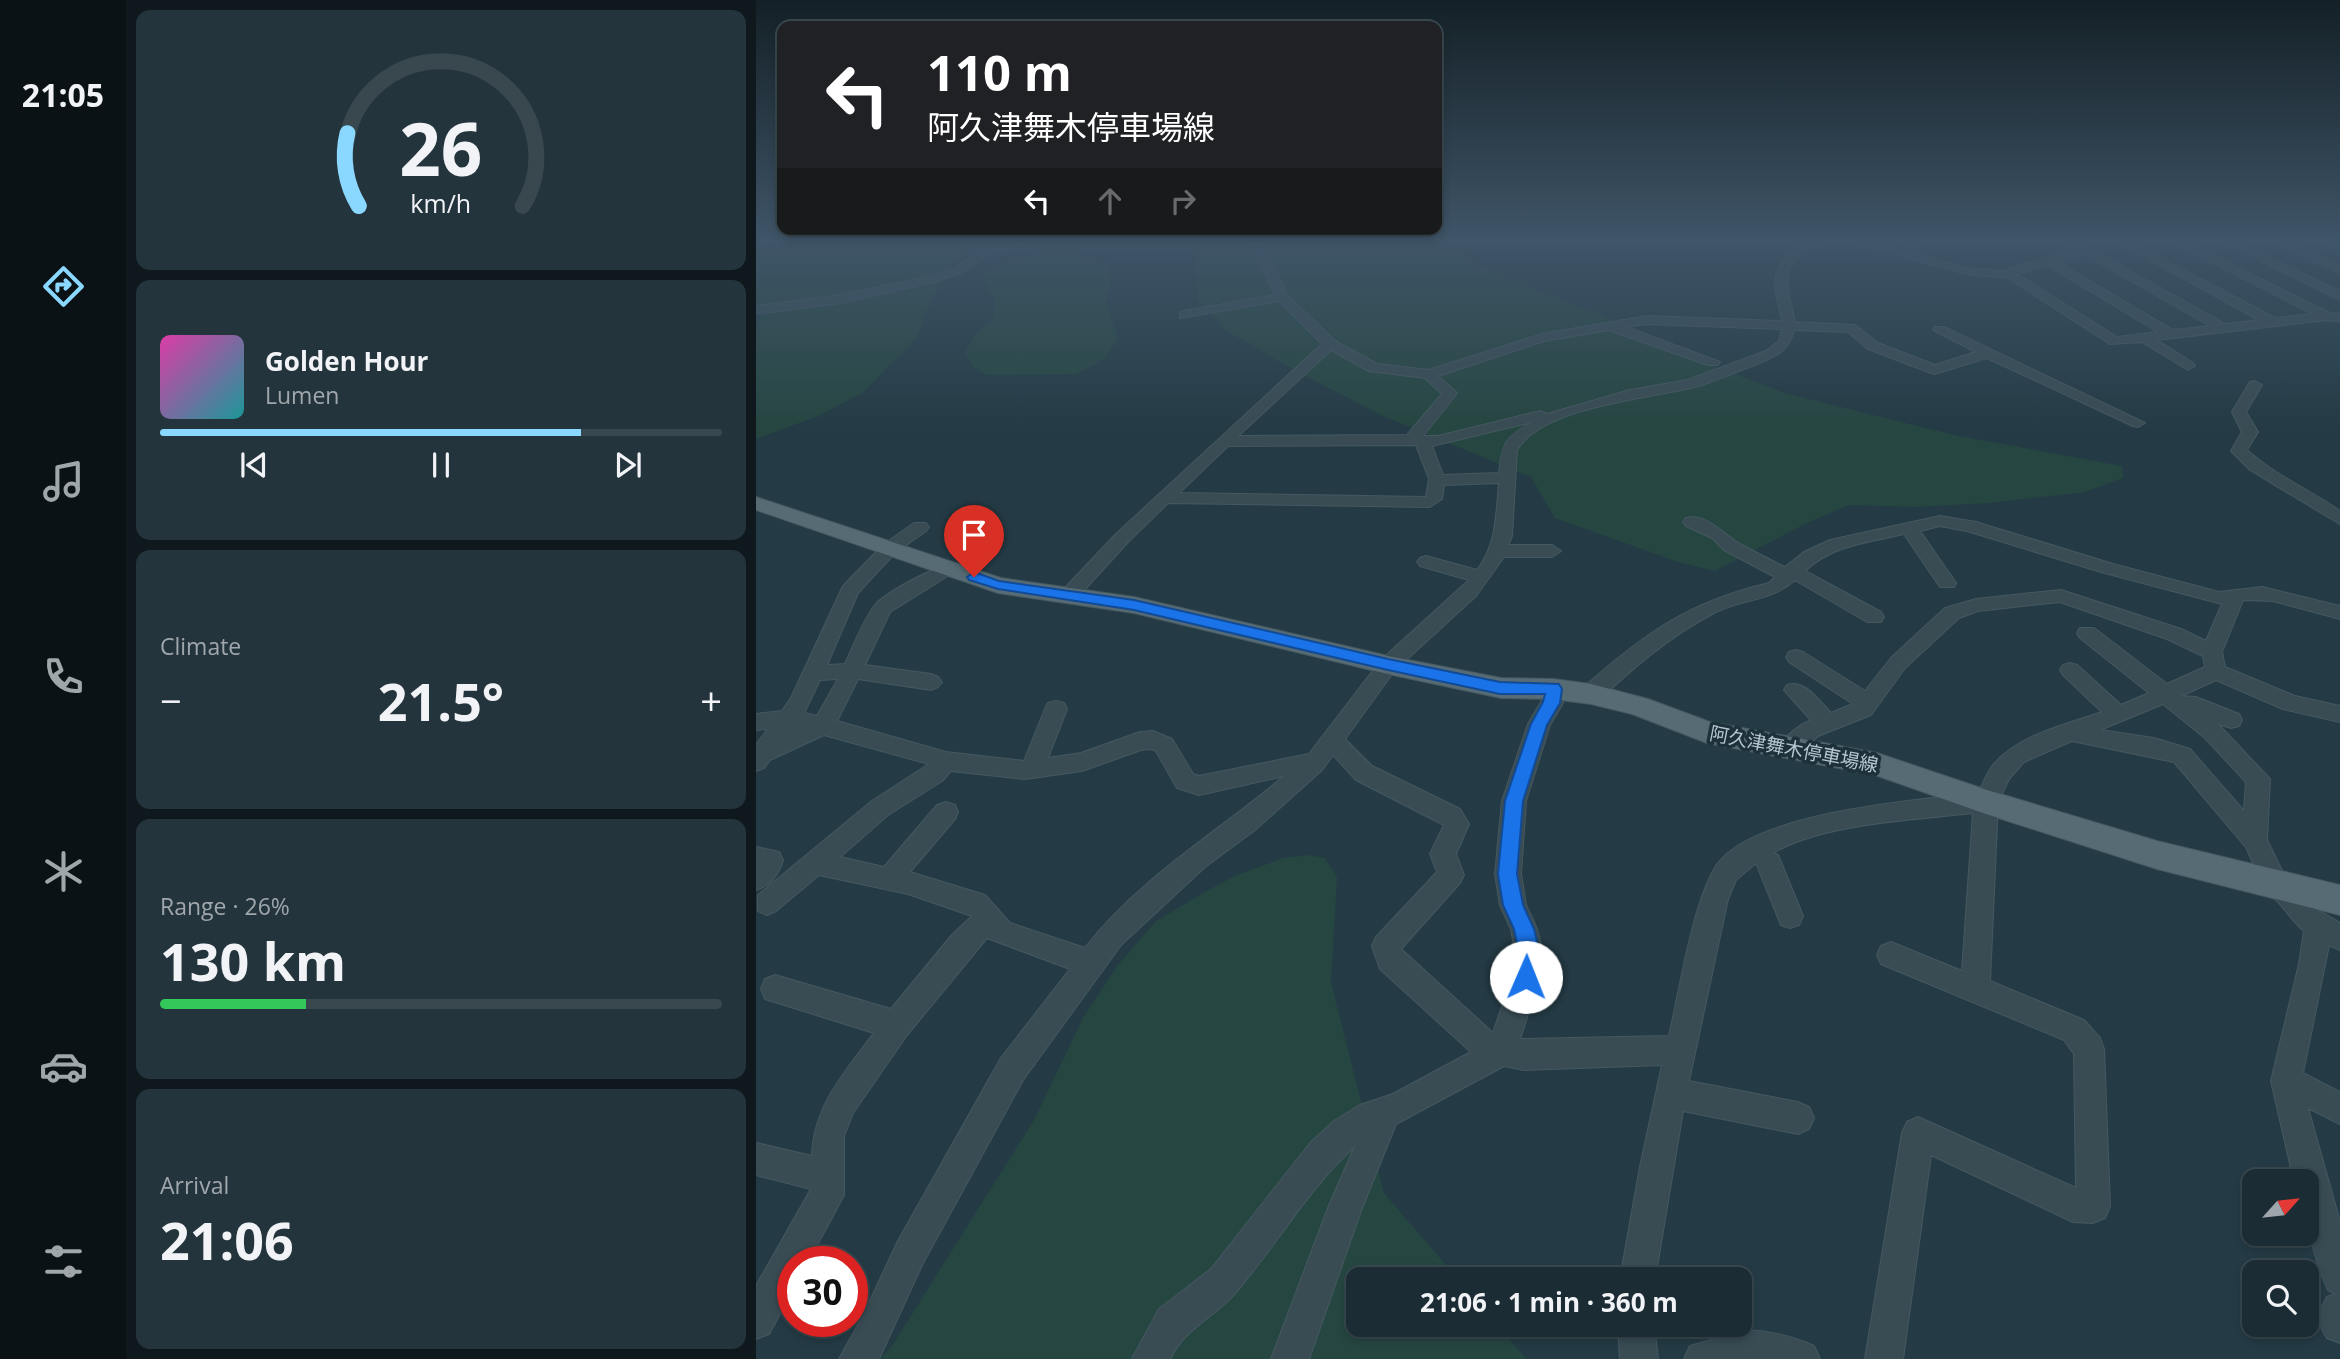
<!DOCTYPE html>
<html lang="en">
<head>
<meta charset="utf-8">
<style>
  body { margin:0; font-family:"Open Sans","Noto Sans JP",sans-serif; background:#24343c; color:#f1f3f6; height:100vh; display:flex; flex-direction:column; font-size:26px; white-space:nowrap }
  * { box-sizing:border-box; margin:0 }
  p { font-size:23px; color:#a0a7ac }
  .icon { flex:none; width:38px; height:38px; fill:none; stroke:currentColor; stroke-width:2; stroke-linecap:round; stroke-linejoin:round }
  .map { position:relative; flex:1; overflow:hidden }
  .side { display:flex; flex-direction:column; gap:10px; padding:10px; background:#0f181d; width:630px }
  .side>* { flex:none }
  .guide { position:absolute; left:21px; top:21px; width:665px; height:214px; border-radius:14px; box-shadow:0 4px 10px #0003,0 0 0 2px #39484f; background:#202124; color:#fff; overflow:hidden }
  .needle { width:46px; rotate:63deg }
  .fabs { position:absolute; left:1486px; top:1169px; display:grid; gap:14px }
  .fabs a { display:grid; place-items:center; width:77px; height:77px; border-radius:14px; background:#1b2c34; box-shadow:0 4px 10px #0003,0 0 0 2px #39484f; font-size:35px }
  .speed { position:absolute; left:21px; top:1246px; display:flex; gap:14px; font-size:35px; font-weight:700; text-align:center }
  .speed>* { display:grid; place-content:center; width:91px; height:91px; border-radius:50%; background:#1b2c34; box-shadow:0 4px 10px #0003,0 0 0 2px #39484f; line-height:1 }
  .speed .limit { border:10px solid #d22; background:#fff; color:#111 }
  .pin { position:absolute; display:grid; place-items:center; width:60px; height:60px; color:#fff; margin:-72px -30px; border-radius:50% 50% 50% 0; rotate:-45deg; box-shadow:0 0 7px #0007 }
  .pin .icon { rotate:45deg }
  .me { position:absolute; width:77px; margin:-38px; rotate:1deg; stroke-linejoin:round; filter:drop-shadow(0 0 5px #0008) }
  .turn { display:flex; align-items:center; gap:24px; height:147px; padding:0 35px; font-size:32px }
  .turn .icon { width:91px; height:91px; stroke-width:2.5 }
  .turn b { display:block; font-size:49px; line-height:60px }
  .lanes { display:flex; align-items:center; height:66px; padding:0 35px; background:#0003; justify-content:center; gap:35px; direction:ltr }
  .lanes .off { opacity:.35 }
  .big { font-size:52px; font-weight:700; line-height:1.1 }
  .side .card { flex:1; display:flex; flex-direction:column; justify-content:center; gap:10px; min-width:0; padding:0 24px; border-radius:14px; background:#24343c }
  .side .dial { align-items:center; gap:0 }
  .dial svg { height:182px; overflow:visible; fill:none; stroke:#39484f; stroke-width:7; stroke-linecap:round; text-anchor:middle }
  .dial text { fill:#f1f3f6; stroke:none }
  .song { display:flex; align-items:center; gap:21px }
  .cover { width:84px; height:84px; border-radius:10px; background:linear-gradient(135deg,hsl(320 70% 55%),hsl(180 70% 35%)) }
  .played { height:7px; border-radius:4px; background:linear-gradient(90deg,#8ad8ff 75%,#39484f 75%) }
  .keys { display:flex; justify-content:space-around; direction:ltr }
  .heat { display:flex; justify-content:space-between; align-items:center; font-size:38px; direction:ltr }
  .charge { height:10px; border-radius:5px; background:linear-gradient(90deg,#34c759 26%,#39484f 0) }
  .trip { position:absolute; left:590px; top:1267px; width:406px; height:70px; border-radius:14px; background:#1b2c34; box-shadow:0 4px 10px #0003,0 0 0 2px #39484f; font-weight:700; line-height:70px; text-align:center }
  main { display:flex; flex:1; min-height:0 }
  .tab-bar { display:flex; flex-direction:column; width:126px; justify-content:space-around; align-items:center; background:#0b1215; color:#a0a7ac }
  .tab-bar .icon { width:49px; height:49px }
  .tab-bar .current { color:#8ad8ff }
  .tab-bar b { font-size:32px; color:#f1f3f6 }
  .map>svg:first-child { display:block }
  .green { fill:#264641 }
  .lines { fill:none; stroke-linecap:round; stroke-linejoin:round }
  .minor-casing { stroke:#455860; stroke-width:2 }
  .major-casing { stroke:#455860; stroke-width:2 }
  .minor { fill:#394c54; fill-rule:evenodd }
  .major { fill:#576b74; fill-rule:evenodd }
  .route { fill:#1a73e8; stroke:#114b97; stroke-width:2 }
  .labels { text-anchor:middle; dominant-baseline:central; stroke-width:7; stroke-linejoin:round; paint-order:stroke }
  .street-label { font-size:19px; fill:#b6c6ce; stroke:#1d313a }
</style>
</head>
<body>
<main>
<nav class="tab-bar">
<b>21:05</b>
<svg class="icon current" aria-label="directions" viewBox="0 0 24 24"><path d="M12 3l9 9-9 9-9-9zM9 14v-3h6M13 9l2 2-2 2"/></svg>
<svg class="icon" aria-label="music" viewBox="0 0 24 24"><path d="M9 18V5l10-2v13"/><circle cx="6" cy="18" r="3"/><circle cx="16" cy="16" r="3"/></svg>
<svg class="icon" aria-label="phone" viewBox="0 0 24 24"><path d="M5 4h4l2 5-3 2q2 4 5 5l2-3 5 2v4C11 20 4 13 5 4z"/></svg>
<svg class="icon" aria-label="climate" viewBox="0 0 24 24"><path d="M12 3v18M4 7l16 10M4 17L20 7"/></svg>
<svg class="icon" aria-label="car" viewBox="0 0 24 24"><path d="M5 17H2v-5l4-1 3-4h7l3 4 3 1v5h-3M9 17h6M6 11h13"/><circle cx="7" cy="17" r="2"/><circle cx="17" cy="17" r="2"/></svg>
<svg class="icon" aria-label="filters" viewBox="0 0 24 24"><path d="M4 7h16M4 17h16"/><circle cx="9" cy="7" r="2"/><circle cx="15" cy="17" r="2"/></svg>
</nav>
<section class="side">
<div class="card dial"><svg viewBox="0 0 100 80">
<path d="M14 69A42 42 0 1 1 86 69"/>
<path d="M14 69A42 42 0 0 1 9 37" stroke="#8ad8ff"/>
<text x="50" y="56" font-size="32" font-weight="700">26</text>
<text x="50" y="72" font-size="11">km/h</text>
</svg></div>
<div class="card">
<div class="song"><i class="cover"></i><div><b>Golden Hour</b><p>Lumen</p></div></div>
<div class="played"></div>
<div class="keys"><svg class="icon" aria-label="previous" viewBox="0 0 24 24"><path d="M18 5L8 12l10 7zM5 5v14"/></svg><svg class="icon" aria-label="pause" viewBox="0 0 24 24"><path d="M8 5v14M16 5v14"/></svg><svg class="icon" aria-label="next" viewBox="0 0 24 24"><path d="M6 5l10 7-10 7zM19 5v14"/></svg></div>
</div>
<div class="card"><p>Climate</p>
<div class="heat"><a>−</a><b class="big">21.5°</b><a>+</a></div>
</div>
<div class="card"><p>Range · 26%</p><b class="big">130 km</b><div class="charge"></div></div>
<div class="card"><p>Arrival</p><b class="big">21:06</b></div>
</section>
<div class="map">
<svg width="1584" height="1359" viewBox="0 0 1584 1359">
  <rect width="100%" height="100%" fill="#243b45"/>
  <g class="green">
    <path d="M0 239H226L192 269 174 302 161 338 106 393 62 416 0 439V326L7 314 0 306Z"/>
    <path d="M432 239H707L710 257 728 269 842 314 903 344 1028 393 1203 436 1366 466 1367 478 1329 492 1232 503 1160 507 1093 505 1049 524 959 571 922 562 799 518 775 477 625 415 546 374 471 331 443 303 438 244Z"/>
    <path d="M323 255 352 264 354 286 350 300 362 339 348 359 320 374 231 375 216 366 209 352 220 334 237 318 239 299 229 283 228 273C255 250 289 256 323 255Z"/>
    <path d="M551 855 569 858 581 877 575 982 628 1193 702 1279H602V1325H741L770 1359H124L136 1346 278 1120 327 1018 361 966 399 922 447 893 479 876 527 858Z"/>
  </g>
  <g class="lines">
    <defs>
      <g id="minor">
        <path d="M259 239H274L223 261 205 273 178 282 84 303 0 314V306L84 295 171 277 197 269 215 257Z"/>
        <path d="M494 239H504L531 295 579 341 621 364 673 370 786 334 891 316 1026 321C1024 309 1019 294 1019 282 1020 256 1048 239 1071 239 1063 247 1051 250 1042 257 1023 272 1035 302 1039 322L1099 325 1122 343 1179 365 1220 352 1177 330 1178 327H1188L1389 423 1382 427 1377 426 1231 358 1178 374 1112 349 1092 332 1038 330C1033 354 1013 359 991 368 973 374 954 384 935 388 891 398 785 408 761 450L756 536 752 545H796L805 551 796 557H748L720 596 639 670 589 739 616 766 704 809 713 824 700 854 708 875 704 883 645 949 737 1033 756 977 759 952 755 929 744 905 739 874 746 801 772 724 785 702 789 684 797 681 805 684 808 689 807 703 794 725 770 801 765 874 770 905 781 929 787 952 784 977 764 1039 913 1036C924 989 936 905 960 866 996 812 1162 800 1222 793 1227 784 1231 772 1238 764 1264 734 1310 725 1346 712L1307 675 1304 670 1307 665 1314 663 1321 665 1365 705 1393 693 1324 638 1321 633 1324 628H1338L1411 684 1449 667 1447 656 1411 639 1304 602 1222 611 1203 618 1149 668 1115 715 1062 736 1043 753 1035 756 1027 753 1024 747C1030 735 1043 725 1055 720L1028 690 1031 685C1049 679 1063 701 1075 713L1097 704 1033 662 1030 657 1033 652 1040 650 1047 652 1109 691 1135 658 1189 608 1220 599 1305 590 1425 629 1450 641 1466 604 1345 572 1211 531 1184 526 1164 531 1200 583 1198 587H1184L1148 534C1114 542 1076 545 1049 571L1125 612 1128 617 1125 622H1111L1039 580C1016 601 986 599 960 612 915 635 879 666 843 700L835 702 827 700 824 694 827 688C888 634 932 602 1013 583L1019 577 968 550 956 538 930 526 927 522 930 518C951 513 968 535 984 544 999 552 1014 560 1029 567L1048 552 1074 540 1184 516 1220 522 1357 564 1463 592 1506 587 1584 606V619L1517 601 1487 600 1466 652 1469 667 1539 696 1584 706V722L1527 709 1460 680 1425 696 1440 697 1483 714 1486 720 1483 726 1475 728 1462 724 1514 779 1511 840 1529 877 1536 880 1560 909 1584 923V950L1573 945 1547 1073 1584 1092V1124L1552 1108 1584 1222V1343L1571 1338 1560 1318 1571 1297 1580 1294 1572 1290C1555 1251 1550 1223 1550 1181H1538L1515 1081 1543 964 1548 931C1535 921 1523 898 1511 894L1490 847 1418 762 1316 741 1268 762 1253 779 1242 802 1234 981 1328 1020 1344 1038 1348 1049 1354 1206 1349 1218 1337 1223 1317 1222 1175 1155 1147 1359H1109L1146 1133 1151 1122 1162 1117 1320 1188 1318 1054 1308 1040 1125 964 1121 955 1125 946 1135 942 1206 971 1217 813C1158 820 1068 823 1017 853L1022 855 1047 916 1043 925 1034 928 1025 925 1000 863 980 880 972 899 933 1081 1042 1102 1053 1107 1058 1118 1053 1129 1042 1134 927 1111 899 1279H864L884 1167 906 1065 768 1070 748 1066 640 1124 606 1208 553 1359H515L572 1208 599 1146C552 1189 522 1243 481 1291 459 1318 431 1325 414 1359H376L403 1309 455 1269 555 1142 578 1121 604 1105 637 1094 715 1052 624 969 616 946 620 937 681 872 674 854 688 825 600 780 577 755 566 770 499 830 449 867 365 945 267 1080 166 1265 123 1359H83L106 1318 142 1241 245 1058 314 969 231 938 151 1035 97 1113 88 1136V1195L52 1262H37V1290L13 1334 0 1339V1286L55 1189 0 1175V1143L56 1156C57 1107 90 1070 118 1033L9 999 5 989 9 979 19 975 135 1009 195 936 216 916 152 894 63 875 20 911 11 915 2 911V895L116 801 173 764 68 735 14 760 8 768 0 771V745L12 729 0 730V714L26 711 35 698 87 586 127 545 158 523H170L173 527 170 531 139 553 102 593 71 665 89 664C98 645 106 622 119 605 128 593 187 561 201 565L203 569 134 612 109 665 175 674 182 677 186 682 182 687 175 690 102 679 81 721 190 752 268 761 289 709 292 703 300 701 308 703 311 709 292 758 325 753 384 732 397 731 416 739 437 774 443 776 553 754 625 660 713 580 664 566 661 562 664 558 670 556 721 570C741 545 740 513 743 483L688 485 686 499 674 507 412 503 372 542 321 598H307L305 594 307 590 360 534 566 344 523 301 424 318V312L428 311 519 295ZM891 324 1026 329 1023 341 1010 351 932 380 874 390 791 414 784 411 682 436H667L701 393 682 376 788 341 853 330 952 365H962L964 362 870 327ZM575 350 613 371 669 378 686 394 651 435 482 436ZM776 422C750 437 746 442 743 473L687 475 676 446ZM660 445 673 479 670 497 423 493 472 446ZM82 679 61 716 48 713 64 680ZM1407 704 1449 738 1490 782 1488 811 1434 749 1398 738 1344 730ZM395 749 400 751 421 788 443 795 528 776C462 832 382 879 329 948L254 923 229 895 154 872 199 819 202 812 199 805 190 802 181 805 128 867 84 857 132 815 186 781 195 771 269 779 326 771 385 750Z"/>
        <path d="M1085 239H1103L1144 250 1161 239H1174L1155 253 1209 268 1251 271 1253 268 1317 252 1300 239C1316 239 1326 249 1342 253L1469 324 1503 320 1356 239H1369L1519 318 1557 314 1410 239H1424L1574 313 1584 314V322L1571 320 1401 340 1437 363 1439 366 1432 370 1386 342 1354 344 1252 278 1209 274ZM1326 256 1335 258 1454 326 1417 330 1302 262ZM1291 265 1402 332 1361 337 1261 274Z"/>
        <path d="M1460 239H1474L1584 291V300Z"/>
        <path d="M1510 239H1524L1584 266V273Z"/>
        <path d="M1565 239 1584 241V248L1566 241Z"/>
        <path d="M1499 381 1506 385 1490 412 1502 432 1491 450C1518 475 1554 490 1584 511V524L1494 470 1475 451 1486 432 1476 412 1494 382Z"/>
        <path d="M0 847 23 852 27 860C23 875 14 885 0 890Z"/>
        <path d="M862 1325H898L902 1359H864Z"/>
        <path d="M991 1330C1016 1331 1035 1336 1058 1346L1064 1359H928L934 1346Z"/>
      </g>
      <path id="major" d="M0 497 245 578 378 597 632 656 745 678 797 679 835 684 892 699 954 722 1121 753 1231 790 1401 841 1584 885V915L1401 869 1230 814 1119 775 951 743 876 714 835 704 797 699 745 698 632 674 378 613 242 593 0 510Z"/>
    </defs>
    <use href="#minor" class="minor-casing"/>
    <use href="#major" class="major-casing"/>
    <use href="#minor" class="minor"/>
    <use href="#major" class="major"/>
  </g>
  <linearGradient id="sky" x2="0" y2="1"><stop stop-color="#142026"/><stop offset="0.56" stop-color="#3f5568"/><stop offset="1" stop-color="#3f5568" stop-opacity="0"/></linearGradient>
  <rect width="1584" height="429" fill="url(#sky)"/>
  <path class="route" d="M218 572 243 581 378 600 632 659 744 682 803 684 806 689 804 703 791 725 767 801 761 874 767 905 778 929 784 953 778 984 770 987 763 984 760 977 763 953 758 929 747 905 742 874 749 801 775 724 787 702 789 694H744L632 670 378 610 242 589 213 580 211 577Z"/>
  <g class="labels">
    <g class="street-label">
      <text transform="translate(1038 749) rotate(11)">阿久津舞木停車場線</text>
    </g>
  </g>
</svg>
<div class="fabs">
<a><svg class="needle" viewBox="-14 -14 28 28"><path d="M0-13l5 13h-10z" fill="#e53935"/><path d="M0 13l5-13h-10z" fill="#a0a7ac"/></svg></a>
<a><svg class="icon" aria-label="search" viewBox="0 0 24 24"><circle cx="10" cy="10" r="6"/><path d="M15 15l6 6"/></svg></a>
</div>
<div class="speed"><div class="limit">30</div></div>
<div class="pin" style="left:218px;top:577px;background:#d93025"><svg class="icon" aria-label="arrive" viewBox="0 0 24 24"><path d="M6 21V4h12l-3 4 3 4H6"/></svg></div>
<svg class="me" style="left:770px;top:977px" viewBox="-20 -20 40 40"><circle r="19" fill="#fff"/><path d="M0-13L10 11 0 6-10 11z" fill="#1a73e8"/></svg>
<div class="trip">21:06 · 1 min · 360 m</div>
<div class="guide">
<div class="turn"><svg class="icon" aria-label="left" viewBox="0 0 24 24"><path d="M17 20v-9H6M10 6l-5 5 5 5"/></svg><div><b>110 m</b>阿久津舞木停車場線</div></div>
<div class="lanes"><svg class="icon" aria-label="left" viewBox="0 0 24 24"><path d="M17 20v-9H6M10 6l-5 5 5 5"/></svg><svg class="icon off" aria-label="ahead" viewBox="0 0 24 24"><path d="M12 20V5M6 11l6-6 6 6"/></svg><svg class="icon off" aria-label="right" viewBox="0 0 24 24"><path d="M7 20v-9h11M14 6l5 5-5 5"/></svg></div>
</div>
</div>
</main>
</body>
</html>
